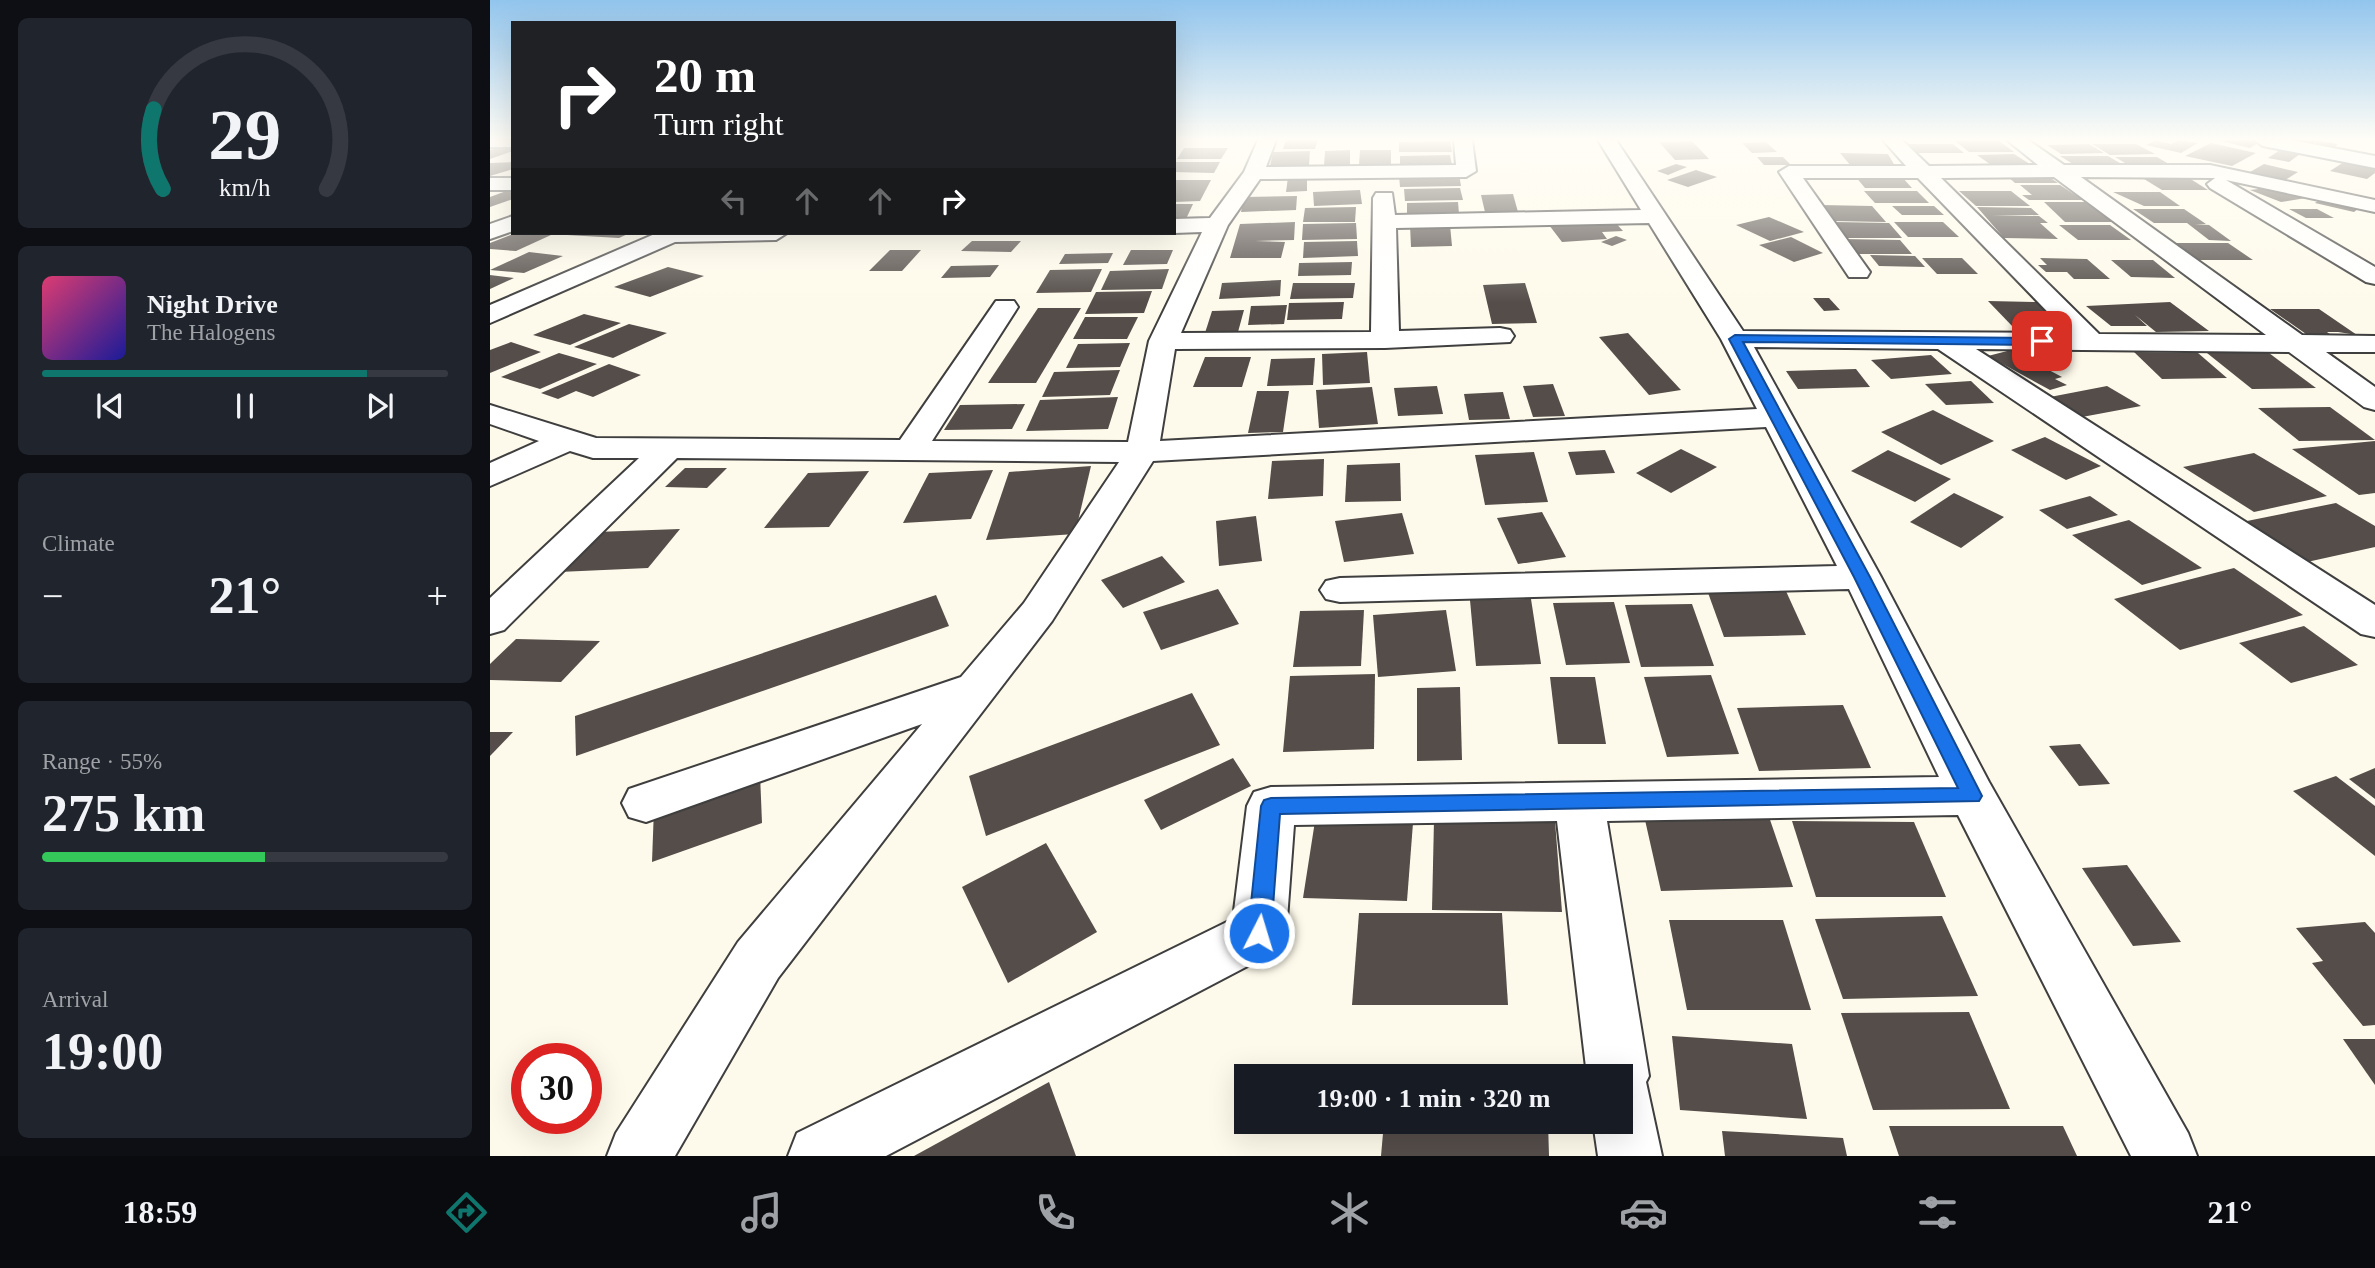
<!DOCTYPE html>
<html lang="en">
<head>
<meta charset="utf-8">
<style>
  body { margin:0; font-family:"Times New Roman",serif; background:#20242c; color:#f1f3f6; height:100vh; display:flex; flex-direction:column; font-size:26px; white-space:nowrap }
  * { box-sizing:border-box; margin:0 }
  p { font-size:23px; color:#9ea1a6 }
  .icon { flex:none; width:38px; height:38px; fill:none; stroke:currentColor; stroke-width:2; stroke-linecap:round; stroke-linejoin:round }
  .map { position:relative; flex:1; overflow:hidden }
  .side { display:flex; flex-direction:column; gap:18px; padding:18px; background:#0d0f14; width:490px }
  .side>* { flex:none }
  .hud { position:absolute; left:21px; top:21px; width:665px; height:214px; border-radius:0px; box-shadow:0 7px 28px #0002; background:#202124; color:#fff; overflow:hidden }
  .speed { position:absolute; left:21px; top:1043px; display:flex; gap:14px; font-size:35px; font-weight:700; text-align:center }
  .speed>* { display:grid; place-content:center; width:91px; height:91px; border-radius:50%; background:#171b24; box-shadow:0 7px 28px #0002; line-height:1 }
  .speed .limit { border:10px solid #d22; background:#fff; color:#111 }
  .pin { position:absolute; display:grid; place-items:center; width:60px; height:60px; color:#fff; margin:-30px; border-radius:14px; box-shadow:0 4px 10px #0006 }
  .me { position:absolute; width:77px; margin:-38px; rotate:5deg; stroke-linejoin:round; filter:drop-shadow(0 0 5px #0008) }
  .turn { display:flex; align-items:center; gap:24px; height:147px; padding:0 28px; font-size:32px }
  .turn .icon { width:91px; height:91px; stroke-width:2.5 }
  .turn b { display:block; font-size:49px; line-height:60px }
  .lanes { display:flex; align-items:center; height:66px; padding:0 28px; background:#0003; justify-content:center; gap:35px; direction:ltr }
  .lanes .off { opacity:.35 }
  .big { font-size:52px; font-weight:700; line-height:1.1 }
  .side .tile { flex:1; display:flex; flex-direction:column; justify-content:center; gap:10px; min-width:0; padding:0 24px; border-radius:10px; background:#20242c }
  .side .dial { align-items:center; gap:0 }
  .dial svg { height:182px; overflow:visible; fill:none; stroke:#363941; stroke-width:7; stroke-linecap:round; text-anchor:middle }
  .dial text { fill:#f1f3f6; stroke:none }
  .song { display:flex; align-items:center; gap:21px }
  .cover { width:84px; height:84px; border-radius:10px; background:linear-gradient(135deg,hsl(340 70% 55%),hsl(240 70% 35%)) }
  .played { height:7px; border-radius:4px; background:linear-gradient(90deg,#0f766e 80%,#363941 80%) }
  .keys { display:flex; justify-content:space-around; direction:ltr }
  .heat { display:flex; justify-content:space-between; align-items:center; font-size:38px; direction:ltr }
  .charge { height:10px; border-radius:5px; background:linear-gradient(90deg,#34c759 55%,#363941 0) }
  .trip { position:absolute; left:744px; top:1064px; width:399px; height:70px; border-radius:0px; background:#171b24; box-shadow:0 7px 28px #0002; font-weight:700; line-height:70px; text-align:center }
  .dock { display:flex; height:112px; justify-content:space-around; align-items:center; background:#090b0e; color:#9ea1a6 }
  .dock .icon { width:49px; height:49px }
  .dock .current { color:#0f766e }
  .dock b { font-size:32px; color:#f1f3f6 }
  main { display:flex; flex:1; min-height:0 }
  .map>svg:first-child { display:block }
  .building { fill:#544d49 }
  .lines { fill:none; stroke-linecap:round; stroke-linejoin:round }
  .minor-casing { stroke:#3f3f3f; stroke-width:4 }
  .minor { fill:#fff; fill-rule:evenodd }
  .route { fill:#1a73e8; stroke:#114b97; stroke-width:2 }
</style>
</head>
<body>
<main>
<section class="side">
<div class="tile dial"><svg viewBox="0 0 100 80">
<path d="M14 69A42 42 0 1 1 86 69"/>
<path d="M14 69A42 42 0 0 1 10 34" stroke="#0f766e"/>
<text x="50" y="56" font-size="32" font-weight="700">29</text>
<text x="50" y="72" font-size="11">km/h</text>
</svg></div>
<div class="tile">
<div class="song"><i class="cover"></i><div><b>Night Drive</b><p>The Halogens</p></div></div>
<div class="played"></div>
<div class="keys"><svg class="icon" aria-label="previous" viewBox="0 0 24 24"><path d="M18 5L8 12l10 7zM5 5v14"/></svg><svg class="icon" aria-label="pause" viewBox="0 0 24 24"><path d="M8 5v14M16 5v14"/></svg><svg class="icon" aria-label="next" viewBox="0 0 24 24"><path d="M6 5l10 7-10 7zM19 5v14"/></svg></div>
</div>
<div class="tile"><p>Climate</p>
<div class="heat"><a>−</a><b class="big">21°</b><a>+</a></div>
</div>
<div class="tile"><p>Range · 55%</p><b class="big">275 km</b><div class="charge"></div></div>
<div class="tile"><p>Arrival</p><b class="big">19:00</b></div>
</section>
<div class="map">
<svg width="1885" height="1156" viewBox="0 0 1885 1156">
  <rect width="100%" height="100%" fill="#fefaeb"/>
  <g class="building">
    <path d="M796 140H828L825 149H793Z"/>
    <path d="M1508 140 1524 152H1479L1465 141Z"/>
    <path d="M1666 140 1681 144 1689 140 1708 143 1691 153 1656 145Z"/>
    <path d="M1726 140H1759L1770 142 1760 148Z"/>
    <path d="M1813 140H1825L1848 144 1843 148 1810 142Z"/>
    <path d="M960 141 962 152H909V142Z"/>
    <path d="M1202 141 1219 159 1185 160 1169 142Z"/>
    <path d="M1276 142 1287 152 1262 153 1252 143Z"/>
    <path d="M1721 143 1766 153 1742 166 1695 156Z"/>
    <path d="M1418 144H1463L1474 153H1428Z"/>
    <path d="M1599 144 1614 153 1571 154 1557 145Z"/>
    <path d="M1602 144H1646L1665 154 1620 155Z"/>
    <path d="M10 145H23V151L0 159V150Z"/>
    <path d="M694 148H738L731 159H687Z"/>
    <path d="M1793 148 1813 152 1799 162 1778 158Z"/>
    <path d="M860 150V165L834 166 835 151Z"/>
    <path d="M870 150H901V164L869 165Z"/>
    <path d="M820 151 819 165 780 166 783 152Z"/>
    <path d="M1350 153 1398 154 1405 166H1361Z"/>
    <path d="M1524 154 1543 166 1504 167 1487 155Z"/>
    <path d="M960 155 962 165 910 166V156Z"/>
    <path d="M1570 156H1618L1640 169H1591Z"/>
    <path d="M1267 157H1293L1301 165H1274Z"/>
    <path d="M1625 157H1667L1684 167 1640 166Z"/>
    <path d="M1857 160 1885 166V173L1877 179 1840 171Z"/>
    <path d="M23 162V169L0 176V163Z"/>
    <path d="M685 162H730L724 173 684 172Z"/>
    <path d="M1186 164 1197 167 1178 175 1167 171Z"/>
    <path d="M1774 164 1808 172 1795 180 1760 172Z"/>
    <path d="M1206 170 1227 177 1198 187 1177 180Z"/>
    <path d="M969 174 971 186 910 187 909 175Z"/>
    <path d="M817 176V191L796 192 798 177Z"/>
    <path d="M1365 176H1411L1422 188H1375Z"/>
    <path d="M1517 176 1559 177 1568 183H1525Z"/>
    <path d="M1699 178 1718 190H1672L1654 179Z"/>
    <path d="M684 180H721L710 201 684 202Z"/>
    <path d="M1530 185H1570L1593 200H1539L1532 195H1542Z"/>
    <path d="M1784 187 1816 198 1791 202 1760 190Z"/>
    <path d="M970 188 973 200 915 201 914 189Z"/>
    <path d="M19 190 23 191V199L0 207V197Z"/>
    <path d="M870 190 872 204 824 206 823 192Z"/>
    <path d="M1374 191H1427L1439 203H1385Z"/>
    <path d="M1469 191H1521L1540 206H1486Z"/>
    <path d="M1623 192H1670L1690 206H1654Z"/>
    <path d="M1023 194 1028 212H995L991 195Z"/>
    <path d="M807 196 806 210 751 212 754 197Z"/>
    <path d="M1834 196 1873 205 1864 212 1825 203Z"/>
    <path d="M968 202 969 214 917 215V203Z"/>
    <path d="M1554 202H1595L1625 222H1575Z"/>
    <path d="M684 204H703L696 219H684Z"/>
    <path d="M1330 205 1382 206 1396 222 1341 221Z"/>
    <path d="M1402 206H1444L1454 215H1412Z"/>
    <path d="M866 207 865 222H813L815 208Z"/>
    <path d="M1487 207 1541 208 1549 215H1502L1549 216 1558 223H1550L1568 239 1514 238Z"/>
    <path d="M1643 209H1694L1716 224H1705L1719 225 1741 241 1719 240 1697 223H1664Z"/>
    <path d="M1799 209H1827L1844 218H1816Z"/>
    <path d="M1279 217 1314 232 1280 241 1246 225Z"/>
    <path d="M1123 220 1133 231 1112 232 1117 239 1072 242 1059 225Z"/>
    <path d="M805 222 804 240 765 241 795 242 791 258H740L750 224Z"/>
    <path d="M1345 222 1399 223 1412 238H1356Z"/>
    <path d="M1404 222H1453L1469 237H1418Z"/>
    <path d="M866 223 867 239 812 240 813 224Z"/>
    <path d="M920 225H960L962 246 921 247Z"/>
    <path d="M1569 225H1620L1641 240H1588Z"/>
    <path d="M26 233 61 235 26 251 0 249V243Z"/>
    <path d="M81 233H140L129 238 77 235Z"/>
    <path d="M1126 236 1137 240 1122 246 1111 242Z"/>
    <path d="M1301 237 1333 253 1304 262 1269 245Z"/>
    <path d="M1352 239 1410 240 1422 254H1362Z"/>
    <path d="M482 241H531L521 252 471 251Z"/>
    <path d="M867 241 868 256 813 258 814 242Z"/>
    <path d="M1685 243H1738L1763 260H1709Z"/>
    <path d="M400 250H431L412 271H379Z"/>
    <path d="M641 250H683L677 264 633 265Z"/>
    <path d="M39 252 73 256 34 273 0 270Z"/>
    <path d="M623 253 618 263 569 264 575 254Z"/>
    <path d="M1380 255 1425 256 1435 267 1389 266Z"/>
    <path d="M1432 258H1472L1488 274H1447Z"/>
    <path d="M1550 258 1597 259 1620 279H1584L1577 272H1556L1548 265H1557Z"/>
    <path d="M1621 260H1663L1685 278 1641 277Z"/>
    <path d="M862 262 861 275 808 276 809 263Z"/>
    <path d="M509 265 500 277 451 278 461 266Z"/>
    <path d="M178 267 214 276 160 297 124 287Z"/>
    <path d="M612 269 601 292 546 293 560 270Z"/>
    <path d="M679 269 672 289 611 290 620 271Z"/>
    <path d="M0 275 24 278 0 289Z"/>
    <path d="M791 280 790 296 729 299 732 283Z"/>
    <path d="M803 283H865L863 298 800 299Z"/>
    <path d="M1035 283 1047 323 1002 324 993 285Z"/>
    <path d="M662 291 654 313 595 314 606 292Z"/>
    <path d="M1323 298H1339L1350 310 1334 311Z"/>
    <path d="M1498 301 1548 302 1575 329 1524 328Z"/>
    <path d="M854 302 852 319 797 320 799 303Z"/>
    <path d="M1680 302 1719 331 1666 332 1645 315 1657 326H1621L1596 306Z"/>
    <path d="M797 305 794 324 758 325 761 306Z"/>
    <path d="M548 308H591L546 383H498Z"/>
    <path d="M1780 309H1829L1867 335 1848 332H1837L1841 335 1816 334Z"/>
    <path d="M754 310 748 332 715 333 722 311Z"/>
    <path d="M94 314 131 323 80 345 43 335Z"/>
    <path d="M595 317H648L637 339H583Z"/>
    <path d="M139 324 177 333 123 358 84 347Z"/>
    <path d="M1138 333 1191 390 1159 395 1109 337Z"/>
    <path d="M21 342 51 352 0 373V350Z"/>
    <path d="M640 343 630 367 576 368 588 344Z"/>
    <path d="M1521 350 1572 377 1565 379 1577 385 1560 390 1498 356Z"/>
    <path d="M877 352 880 383 833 385 832 354Z"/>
    <path d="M1644 352 1708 353 1737 378 1672 379Z"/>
    <path d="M69 353 107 364 50 389 11 377Z"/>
    <path d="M1717 353H1779L1826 388 1762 389Z"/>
    <path d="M1441 355 1462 374 1401 379 1381 360Z"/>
    <path d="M715 357H761L752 387H703Z"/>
    <path d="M825 358 823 385 777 386 781 359Z"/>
    <path d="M119 364 151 375 103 397 86 391 68 399 51 393Z"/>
    <path d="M1366 369 1380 387 1308 389 1296 371Z"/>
    <path d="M630 370 620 395 552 397 564 372Z"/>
    <path d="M1481 381 1504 403 1456 405 1435 384Z"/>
    <path d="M1063 384 1075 416 1043 417 1033 386Z"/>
    <path d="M947 386 953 414 908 416 904 388Z"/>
    <path d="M1617 386 1651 406 1592 417 1560 397Z"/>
    <path d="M882 387 888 424 829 428 826 390Z"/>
    <path d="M767 391H799L793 432 758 433Z"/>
    <path d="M1013 392 1020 419 979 420 974 394Z"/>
    <path d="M628 397 618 429 536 431 550 400Z"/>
    <path d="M535 404 522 429 454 430 470 405Z"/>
    <path d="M1840 407 1885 440 1809 441 1768 408Z"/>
    <path d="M1443 410 1504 441 1451 465 1391 432Z"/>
    <path d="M1555 437 1611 466 1576 480 1521 450Z"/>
    <path d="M1885 441V493L1869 495 1802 449Z"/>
    <path d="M1191 449 1227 467 1181 493 1146 473Z"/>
    <path d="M1115 450 1125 473 1086 475 1078 452Z"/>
    <path d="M1398 450 1461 479 1425 502 1361 471Z"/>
    <path d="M1044 452 1058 502 995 505 985 455Z"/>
    <path d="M1764 453 1837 496 1764 512 1693 467Z"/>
    <path d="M834 459 833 496 778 499 782 461Z"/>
    <path d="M910 463 911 501 855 502 857 465Z"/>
    <path d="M601 466 585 534 496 540 519 472Z"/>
    <path d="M195 468H237L217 488 175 487Z"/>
    <path d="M503 470 481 519 413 523 439 473Z"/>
    <path d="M379 471 339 527 274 528 318 473Z"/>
    <path d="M1464 493 1514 517 1471 548 1420 522Z"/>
    <path d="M1600 496 1628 515 1577 529 1549 510Z"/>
    <path d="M1846 503 1885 526V547L1808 564 1747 523Z"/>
    <path d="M1052 512 1076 557 1028 564 1007 518Z"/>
    <path d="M912 513 924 554 854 562 845 521Z"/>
    <path d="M766 516 772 561 729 566 726 521Z"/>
    <path d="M1639 520 1712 568 1652 585 1582 535Z"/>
    <path d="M190 529 158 568 69 572 106 532Z"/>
    <path d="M672 556 695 582 633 608 611 580Z"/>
    <path d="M1744 568 1813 615 1690 650 1624 599Z"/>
    <path d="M728 589 749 624 671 650 653 612Z"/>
    <path d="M1295 589 1316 635 1234 637 1217 590Z"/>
    <path d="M446 595 459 626 86 756 85 716Z"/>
    <path d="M1041 599 1051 664 986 666 980 600Z"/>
    <path d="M1124 602 1140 663 1076 665 1063 603Z"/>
    <path d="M1202 604 1224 666 1151 667 1135 605Z"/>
    <path d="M874 610 871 666 803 667 810 611Z"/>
    <path d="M956 610 966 671 888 677 883 615Z"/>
    <path d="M1814 626 1868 665 1801 683 1749 643Z"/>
    <path d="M26 639 110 641 71 682 0 680V664Z"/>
    <path d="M885 674 884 749 793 752 800 676Z"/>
    <path d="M1221 675 1249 754 1177 757 1154 677Z"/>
    <path d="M1060 677H1105L1116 744H1068Z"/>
    <path d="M970 687 972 760 927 761V688Z"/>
    <path d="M702 693 730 745 496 836 479 776Z"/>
    <path d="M1353 705 1381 768 1269 771 1247 708Z"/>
    <path d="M0 732H23L0 756Z"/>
    <path d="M1590 744 1620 784 1589 786 1559 746Z"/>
    <path d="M743 758 761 786 671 830 654 800Z"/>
    <path d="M1885 768V799L1859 779Z"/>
    <path d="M270 774 272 823 162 862 164 808Z"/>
    <path d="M1846 776 1885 806V856L1803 791Z"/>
    <path d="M1276 808 1303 887 1171 891 1153 811Z"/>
    <path d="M944 820 1065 821 1072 912 942 910Z"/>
    <path d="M825 821 923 823 917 901 813 898Z"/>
    <path d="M1302 821 1424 822 1456 897H1326Z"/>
    <path d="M556 843 607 932 518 983 472 887Z"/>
    <path d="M1637 865 1691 942 1643 946 1592 868Z"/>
    <path d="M869 913H1012L1018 1005H862Z"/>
    <path d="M1452 916 1488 996 1353 999 1325 919Z"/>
    <path d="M1179 920H1293L1321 1010H1197Z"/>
    <path d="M1875 922 1885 933V1025L1873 1026 1822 963 1833 961 1806 928Z"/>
    <path d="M1479 1012 1520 1109 1383 1110 1351 1013Z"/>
    <path d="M1182 1036 1302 1044 1317 1119 1190 1110Z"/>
    <path d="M1853 1039H1885V1085Z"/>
    <path d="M559 1082 586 1156H424Z"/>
    <path d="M894 1122H1058L1059 1156H891Z"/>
    <path d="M1399 1126H1573L1587 1156H1409Z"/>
    <path d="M1232 1131 1353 1138 1357 1156H1235Z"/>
  </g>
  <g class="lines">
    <defs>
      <g id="minor">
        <rect x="0" y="140" width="23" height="7"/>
        <path d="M768 140H786L776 167 966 165 964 140H982L986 171 976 177 770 179 738 225 691 333 881 332 883 198 886 193H902L905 215 1151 210 1108 140H1126L1253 331 1578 333 1428 178H1313L1380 272 1377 277H1359L1289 172 1299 166H1416L1393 140H1412L1439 166 1548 165 1517 140H1538L1574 165H1720L1885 200V212L1736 180 1885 267V284L1876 282 1720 188 1717 184 1725 178 1591 177 1812 335 1885 336V352H1836L1885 387V410L1874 407 1799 352 1486 349 1885 605V637L1871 634 1448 349 1264 347 1391 577 1499 782 1698 1133 1707 1156H1641L1468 815 1117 821 1159 1076 1156 1082 1172 1156H1108L1103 1122H1130V1076H1097L1067 821 804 825 796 933 788 950 396 1156H298L307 1133 743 919 757 806 764 792 781 787 1449 777 1359 589 850 602 836 599 830 590 836 581 850 578 1347 566 1276 427 663 461 562 621 288 978 185 1156H117L126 1133 248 942 432 724 156 822 139 817 132 803 139 789 471 677 534 603 629 462 187 458 14 630 0 634V598L149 458H103L80 451 0 486V463L49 441 0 424V405L106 438 410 440 506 301H524L528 307 442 441 638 442 659 341 712 232 684 233V219L720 218 754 172ZM1564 177 1776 335 1609 334 1451 178ZM1159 223 1231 339 1267 409 670 441 685 349 895 348 1020 342 1024 336 1020 330 1010 328 909 331 906 228Z"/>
        <path d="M1764 140H1801L1885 156V168L1773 146Z"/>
        <rect x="0" y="178" width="23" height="12"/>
        <path d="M23 216V231L0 239V224Z"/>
        <path d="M167 233H297L286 240 185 242 0 323V305Z"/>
      </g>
    </defs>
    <use href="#minor" class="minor-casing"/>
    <use href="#minor" class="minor"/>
  </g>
  <linearGradient id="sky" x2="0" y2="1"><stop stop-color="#92c5ed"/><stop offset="0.46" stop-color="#fffdf6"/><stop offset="1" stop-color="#fffdf6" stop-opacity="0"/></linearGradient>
  <rect width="1885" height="302" fill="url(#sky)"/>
  <path class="route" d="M1245 335 1552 338 1558 341 1552 345 1253 342 1380 577 1492 796 1489 801 790 814 781 933 777 940 769 943 761 940 758 933 771 806 774 800 781 798 1468 788 1364 577 1239 339Z"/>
</svg>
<div class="speed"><div class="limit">30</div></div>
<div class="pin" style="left:1552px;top:341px;background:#d93025"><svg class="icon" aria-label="arrive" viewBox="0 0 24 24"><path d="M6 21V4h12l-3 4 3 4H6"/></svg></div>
<svg class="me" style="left:769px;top:933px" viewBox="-20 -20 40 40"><circle r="17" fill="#1a73e8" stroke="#fff" stroke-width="3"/><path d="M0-11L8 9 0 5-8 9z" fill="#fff"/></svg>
<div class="trip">19:00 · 1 min · 320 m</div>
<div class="hud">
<div class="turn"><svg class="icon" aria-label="right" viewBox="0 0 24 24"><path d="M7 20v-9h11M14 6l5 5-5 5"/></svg><div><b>20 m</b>Turn right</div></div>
<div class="lanes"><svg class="icon off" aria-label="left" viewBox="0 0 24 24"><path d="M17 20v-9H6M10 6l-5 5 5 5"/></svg><svg class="icon off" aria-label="ahead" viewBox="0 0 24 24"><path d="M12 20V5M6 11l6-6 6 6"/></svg><svg class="icon off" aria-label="ahead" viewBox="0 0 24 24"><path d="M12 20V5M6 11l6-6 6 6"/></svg><svg class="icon" aria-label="right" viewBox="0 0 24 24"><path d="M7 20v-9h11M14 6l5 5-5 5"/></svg></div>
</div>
</div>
</main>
<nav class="dock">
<b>18:59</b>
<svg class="icon current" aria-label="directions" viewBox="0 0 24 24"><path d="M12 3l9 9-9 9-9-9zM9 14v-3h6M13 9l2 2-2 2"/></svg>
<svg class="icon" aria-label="music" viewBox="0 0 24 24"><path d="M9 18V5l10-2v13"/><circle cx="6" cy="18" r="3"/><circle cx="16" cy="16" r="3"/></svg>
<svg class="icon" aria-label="phone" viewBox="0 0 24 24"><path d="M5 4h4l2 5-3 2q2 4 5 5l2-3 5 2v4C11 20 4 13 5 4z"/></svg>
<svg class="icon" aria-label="climate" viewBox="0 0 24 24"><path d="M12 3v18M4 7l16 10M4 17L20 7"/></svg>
<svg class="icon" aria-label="car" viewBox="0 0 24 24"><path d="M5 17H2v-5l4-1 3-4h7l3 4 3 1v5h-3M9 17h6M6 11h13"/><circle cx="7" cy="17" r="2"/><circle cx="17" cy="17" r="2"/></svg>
<svg class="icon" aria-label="filters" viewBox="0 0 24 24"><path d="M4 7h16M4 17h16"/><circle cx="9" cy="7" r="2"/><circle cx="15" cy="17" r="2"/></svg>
<b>21°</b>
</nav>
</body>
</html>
